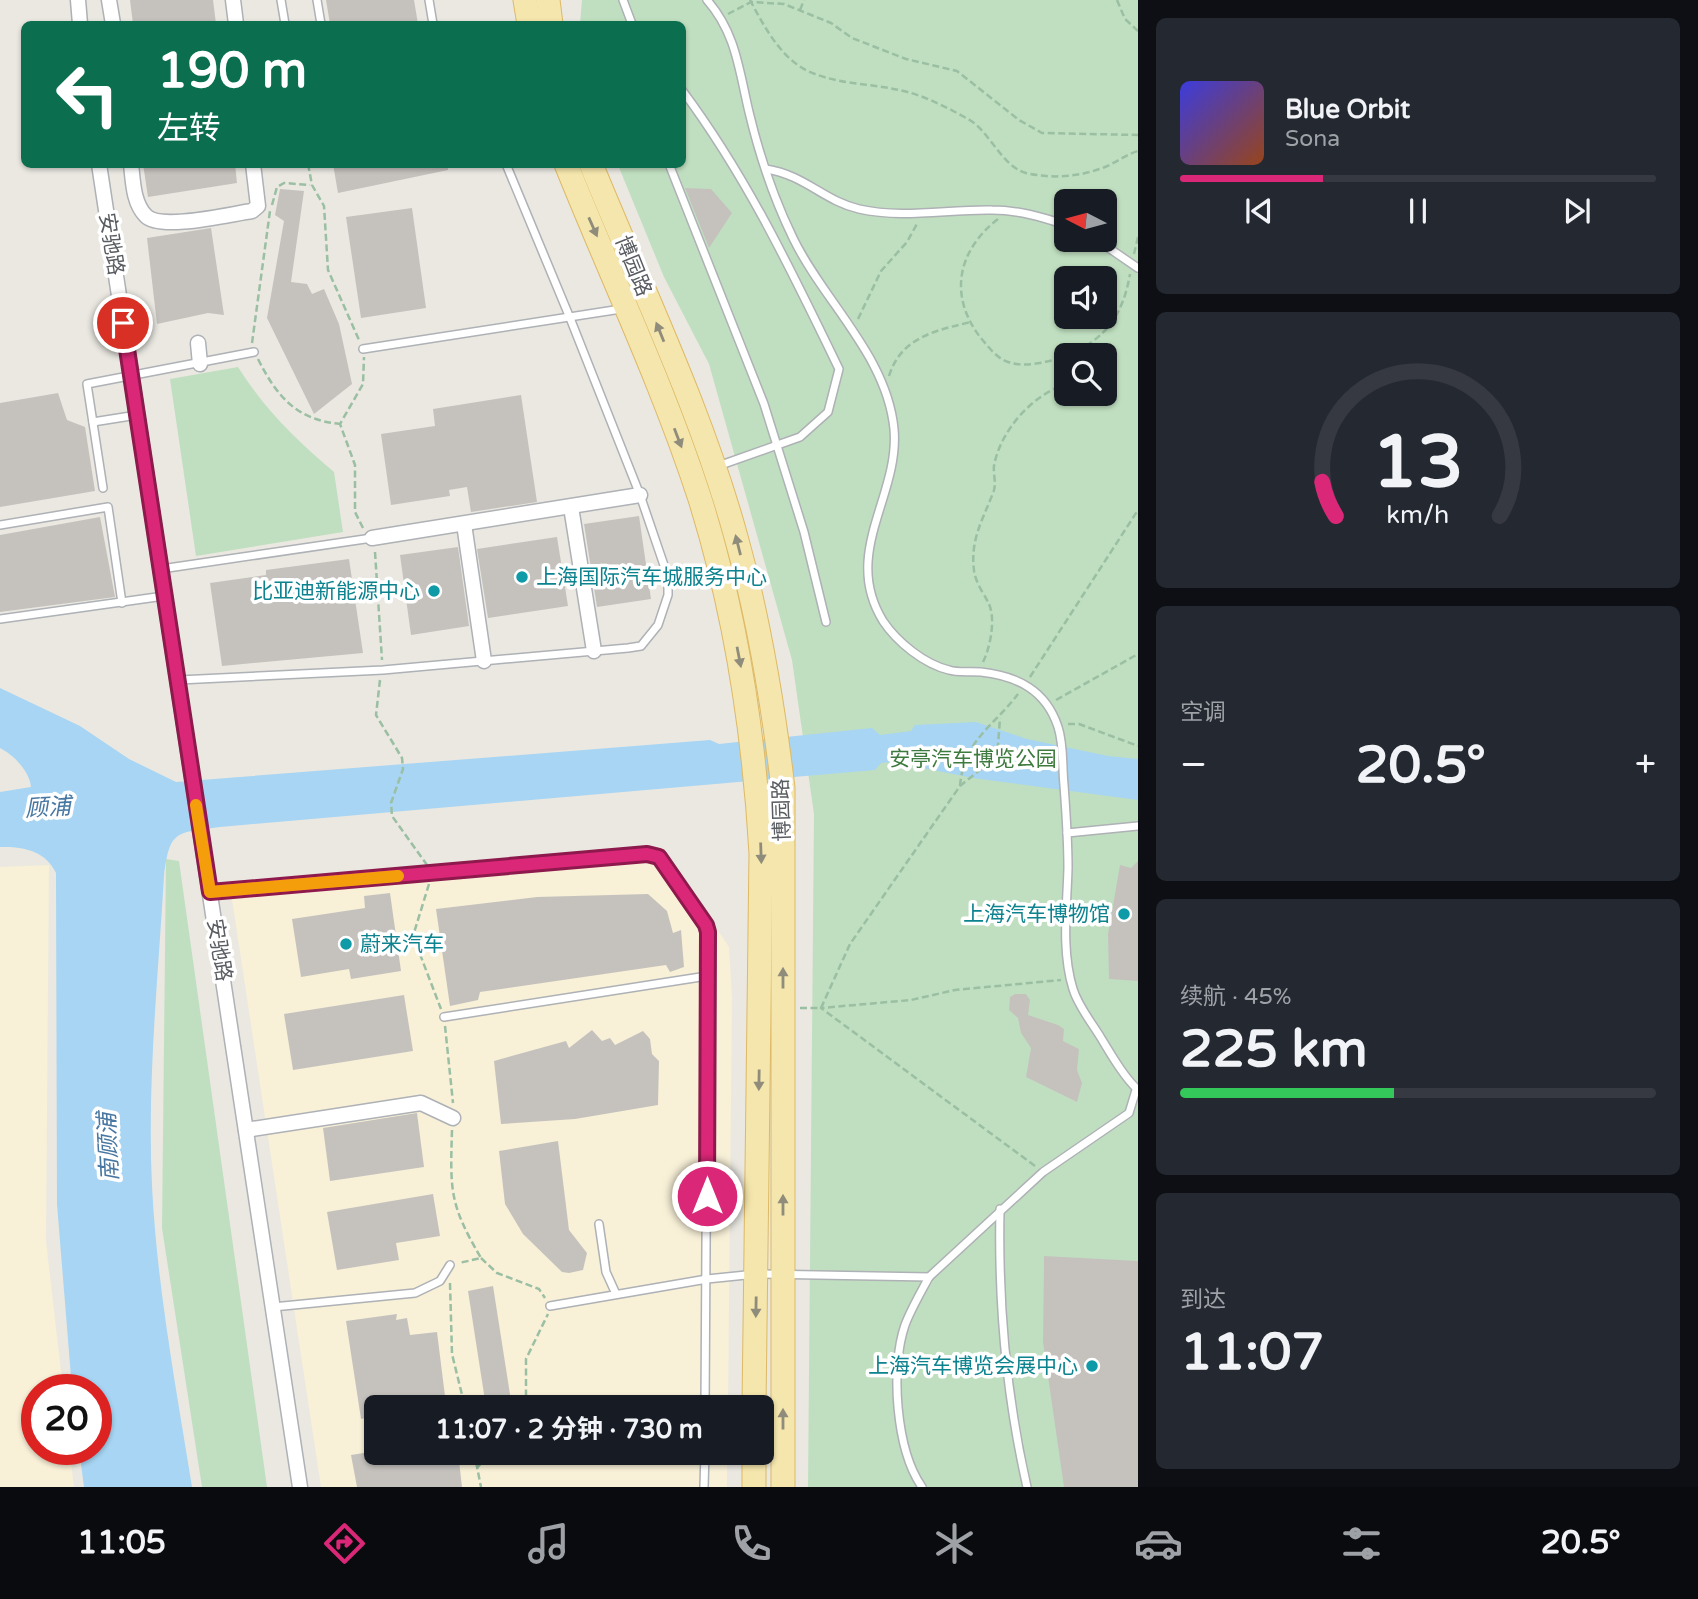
<!DOCTYPE html>
<html lang="zh">
<head>
<meta charset="utf-8">
<style>
  body { margin:0; font-family:"Varela Round","Noto Sans SC",sans-serif; background:#242831; color:#f1f3f6; height:100vh; display:flex; flex-direction:column; font-size:26px; white-space:nowrap }
  * { box-sizing:border-box; margin:0 }
  p { font-size:23px; color:#9ea1a6 }
  .icon { flex:none; width:38px; height:38px; fill:none; stroke:currentColor; stroke-width:2; stroke-linecap:round; stroke-linejoin:round }
  .map { position:relative; flex:1; overflow:hidden }
  .drawer { display:flex; flex-direction:column; gap:18px; padding:18px; background:#0d0f14; width:560px }
  .drawer>* { flex:none }
  .guide { position:absolute; left:21px; top:21px; width:665px; height:147px; border-radius:10px; box-shadow:0 2px 5px #0004; background:#0b6e4f; color:#fff; overflow:hidden }
  .needle { width:46px; rotate:276deg }
  .buttons { position:absolute; left:1054px; top:189px; display:grid; gap:14px }
  .buttons a { display:grid; place-items:center; width:63px; height:63px; border-radius:10px; background:#171b24; box-shadow:0 2px 5px #0004; font-size:35px }
  .speed { position:absolute; left:21px; top:1374px; display:flex; gap:14px; font-size:35px; font-weight:700; text-align:center }
  .speed>* { display:grid; place-content:center; width:91px; height:91px; border-radius:50%; background:#171b24; box-shadow:0 2px 5px #0004; line-height:1 }
  .speed .limit { border:10px solid #d22; background:#fff; color:#111 }
  .pin { position:absolute; display:grid; place-items:center; width:60px; height:60px; color:#fff; margin:-30px; border:4px solid #fff; border-radius:50%; box-shadow:0 2px 7px #0007 }
  .me { position:absolute; width:77px; margin:-38px; rotate:0deg; stroke-linejoin:round; filter:drop-shadow(0 0 5px #0008) }
  .turn { display:flex; align-items:center; gap:24px; height:147px; padding:0 21px; font-size:32px }
  .turn .icon { width:91px; height:91px; stroke-width:2.5 }
  .turn b { display:block; font-size:49px; line-height:60px }
  .big { font-size:52px; font-weight:700; line-height:1.1 }
  .drawer .card { flex:1; display:flex; flex-direction:column; justify-content:center; gap:10px; min-width:0; padding:0 24px; border-radius:10px; background:#242831 }
  .drawer .dial { align-items:center; gap:0 }
  .dial svg { height:182px; overflow:visible; fill:none; stroke:#363941; stroke-width:7; stroke-linecap:round; text-anchor:middle }
  .dial text { fill:#f1f3f6; stroke:none }
  .song { display:flex; align-items:center; gap:21px }
  .cover { width:84px; height:84px; border-radius:10px; background:linear-gradient(135deg,hsl(240 70% 55%),hsl(20 70% 35%)) }
  .played { height:7px; border-radius:4px; background:linear-gradient(90deg,#db2777 30%,#363941 30%) }
  .keys { display:flex; justify-content:space-around; direction:ltr }
  .heat { display:flex; justify-content:space-between; align-items:center; font-size:38px; direction:ltr }
  .charge { height:10px; border-radius:5px; background:linear-gradient(90deg,#34c759 45%,#363941 0) }
  .trip { position:absolute; left:364px; top:1395px; width:410px; height:70px; border-radius:10px; background:#171b24; box-shadow:0 2px 5px #0004; font-weight:700; line-height:70px; text-align:center }
  .menu { display:flex; height:112px; justify-content:space-around; align-items:center; background:#090b0e; color:#9ea1a6 }
  .menu .icon { width:49px; height:49px }
  .menu .selected { color:#db2777 }
  .menu b { font-size:32px; color:#f1f3f6 }
  main { display:flex; flex:1; min-height:0 }
  .map>svg:first-child { display:block }
  .commercial { fill:#f8f0d7 }
  .green { fill:#c0dfc0; fill-rule:evenodd }
  .water { fill:#a7d5f3 }
  .building { fill:#c5c2be }
  .lines { fill:none; stroke-linecap:round; stroke-linejoin:round }
  .lane-casing { stroke:#aeb1b5; stroke-width:10 }
  .street-casing { stroke:#aeb1b5; stroke-width:17 }
  .primary-casing { stroke:#deb965; stroke-width:25 }
  .path { stroke:#9abfa3; stroke-width:2.5; stroke-dasharray:7 3.5; stroke-linecap:butt }
  .lane { stroke:#fff; stroke-width:7 }
  .street { stroke:#fff; stroke-width:14 }
  .primary { stroke:#f4e6ac; stroke-width:23 }
  .oneway { fill:#8f8c7b }
  .route-casing { stroke:#8e194d; stroke-width:18 }
  .route { stroke:#db2777; stroke-width:12 }
  .slow { stroke:#f59e0b; stroke-width:12 }
  .culture-dot { fill:#0f9aa8; stroke:#fff; stroke-width:2.5 }
  .labels { text-anchor:middle; dominant-baseline:central; stroke-width:7; stroke-linejoin:round; paint-order:stroke }
  .street-label { font-size:21px; fill:#595c60; stroke:#fff }
  .culture-label { font-size:21px; fill:#0d838f; stroke:#fff; text-anchor:end }
  .park-label { font-size:21px; fill:#3d7a3e; stroke:#fff }
  .water-label { font-size:23px; font-style:italic; fill:#4877a2; stroke:#fff }
</style>
</head>
<body>
<main>
<div class="map">
<svg width="1138" height="1487" viewBox="0 0 1138 1487">
  <rect width="100%" height="100%" fill="#eae8e1"/>
  <g class="commercial">
    <path d="M663 848 729 947 732 998 728 1407H376V1452L727 1453V1487H321L230 886Z"/>
    <path d="M49 865 46 1241 63 1389 37 1390V1449H69L74 1487H0V867Z"/>
  </g>
  <g class="green">
    <path d="M582 0H1138V1487H808L814 814 792 660 709 364 664 277 618 165 682 164V24H580ZM1066 201H1104V240H1066ZM1066 278H1104V317H1066ZM1066 355H1104V394H1066Z"/>
    <path d="M238 367C266 411 295 439 334 472L343 532 196 556 170 379Z"/>
    <path d="M166 859 179 861 267 1487H202L162 1228Z"/>
  </g>
  <path class="water" d="M0 688 80 726 129 759 176 782 710 740 719 744 872 728 880 735 911 731 915 725 976 722 1027 739 1108 756 1138 759V800L973 778 918 767 913 760 881 763 875 770 220 827C175 833 170 830 164 876 158 979 147 1083 152 1186 157 1287 176 1387 192 1487H84L79 1449H96V1390L72 1389 57 1204 56 873C46 851 23 846 0 847V792L31 787C30 772 14 755 0 748Z"/>
  <g class="building">
    <path d="M130 0H213L216 24H133Z"/>
    <path d="M326 0H414L418 24H330Z"/>
    <path d="M143 164H235L237 183 148 197Z"/>
    <path d="M333 164H448V170L338 193Z"/>
    <path d="M685 188 711 189 732 213 709 248Z"/>
    <path d="M280 189 304 191 291 282 307 284 312 294 324 289 339 324 352 384 314 414 267 318 284 221 275 215Z"/>
    <path d="M412 208 426 308 361 318 346 217Z"/>
    <path d="M211 228 224 315 208 313 157 324 147 238Z"/>
    <path d="M58 393 67 420 85 427 95 491 0 507V403Z"/>
    <path d="M521 395 537 502 471 512 467 487 449 490 450 496 391 505 381 434 435 426 433 409Z"/>
    <path d="M639 516 651 599 597 607 584 524Z"/>
    <path d="M100 517 115 597 0 612V535Z"/>
    <path d="M557 537 568 606 488 618 477 549Z"/>
    <path d="M458 547 469 626 411 635 400 555Z"/>
    <path d="M349 559 363 653 222 666 210 583 266 575V570Z"/>
    <path d="M1138 861V981L1109 979 1108 934 1120 865 1131 868Z"/>
    <path d="M390 893 401 971 351 979 349 969 301 977 292 919 365 908 364 896Z"/>
    <path d="M648 894 667 911 673 933 681 930 684 967 670 972 666 965 480 992 478 1000 450 1006 436 909 537 897Z"/>
    <path d="M1015 994H1026L1030 1000 1028 1015 1058 1025 1064 1029 1063 1041 1079 1049 1077 1070 1082 1083 1077 1102 1026 1077 1031 1048 1021 1033 1018 1018 1009 1010 1010 997Z"/>
    <path d="M404 995 413 1051 293 1070 284 1014Z"/>
    <path d="M592 1030 602 1041 610 1038 615 1045 643 1031 650 1039 652 1054 659 1061 658 1105 575 1119 501 1124 494 1061 566 1041 569 1048Z"/>
    <path d="M417 1113 424 1167 330 1181 323 1128Z"/>
    <path d="M558 1141 569 1230 587 1253 583 1270 569 1273 562 1272 523 1234 505 1204 499 1151Z"/>
    <path d="M433 1194 440 1236 396 1243 399 1260 337 1270 327 1212Z"/>
    <path d="M1044 1256 1138 1261V1487H1064L1043 1342Z"/>
    <path d="M493 1286 512 1407H486L468 1291Z"/>
    <path d="M397 1314 396 1320 407 1318 410 1335 437 1332 446 1404 376 1407V1416L361 1419 346 1321Z"/>
    <path d="M376 1451 458 1452 462 1487H357L351 1455Z"/>
  </g>
  <g class="lines">
    <defs>
      <g id="lane">
        <path d="M281 0 285 24"/>
        <path d="M317 0 321 24"/>
        <path d="M429 0 433 24"/>
        <path d="M623 0 632 24"/>
        <path d="M707 0C736 33 739 70 749 112 759 154 774 199 793 238 824 302 887 356 894 429 900 496 841 553 883 621 897 642 924 664 949 670 958 673 970 671 981 672 1017 676 1046 690 1058 727 1064 745 1062 766 1064 785 1066 812 1068 840 1068 868 1067 907 1061 950 1073 989 1078 1006 1092 1023 1101 1038 1112 1056 1124 1077 1138 1090"/>
        <path d="M682 90C747 177 792 272 839 369L828 412 800 437 718 466"/>
        <path d="M669 164 764 404 804 532 826 622"/>
        <path d="M766 169C805 175 824 201 859 209 903 219 948 209 992 210 1018 210 1042 217 1066 225"/>
        <path d="M1097 240 1138 268"/>
        <path d="M363 349 621 309"/>
        <path d="M93 422 137 415"/>
        <path d="M103 488 87 384 254 352"/>
        <path d="M0 525 108 507 122 603"/>
        <path d="M161 569 372 538"/>
        <path d="M0 619 164 596"/>
        <path d="M179 680 383 670 628 648 641 646 658 625 668 595V577L640 495 570 318 506 164"/>
        <path d="M1067 833 1138 826"/>
        <path d="M210 892 647 854C675 861 691 902 706 925L708 932 705 1407"/>
        <path d="M444 1017 707 976"/>
        <path d="M1000 1209C998 1304 1006 1395 1027 1487"/>
        <path d="M599 1224 606 1272 616 1294"/>
        <path d="M550 1306 707 1279 756 1274 929 1277 1043 1172 1129 1113 1136 1090"/>
        <path d="M273 1307 415 1293 440 1281 450 1265"/>
        <path d="M704 1487 705 1452"/>
        <path d="M922 1487C896 1450 890 1368 905 1325 911 1309 921 1292 929 1277"/>
      </g>
      <g id="street">
        <path d="M78 0 80 24"/>
        <path d="M109 0 113 24"/>
        <path d="M233 0 236 24"/>
        <path d="M99 164 300 1487"/>
        <path d="M131 164C133 181 133 203 146 216 161 231 230 214 252 211L258 206 253 164"/>
        <path d="M198 343 200 364"/>
        <path d="M571 507 594 651"/>
        <path d="M464 524 484 661"/>
        <path d="M372 538 640 495"/>
        <path d="M246 1130 421 1103 453 1118"/>
      </g>
      <g id="primary">
        <path d="M525 0 529 24"/>
        <path d="M548 0 551 24"/>
        <path d="M566 164C611 276 663 385 700 499 736 614 754 733 761 853L754 1407"/>
        <path d="M591 164C641 287 701 409 736 537 759 619 773 704 783 788V1487"/>
        <path d="M754 1487V1452"/>
      </g>
    </defs>
    <use href="#lane" class="lane-casing"/>
    <use href="#street" class="street-casing"/>
    <use href="#primary" class="primary-casing"/>
    <g class="path">
      <path d="M750 0C765 28 783 63 815 74 841 84 872 84 899 90 924 95 946 107 968 119 990 131 1001 166 1026 173 1052 179 1080 177 1105 167 1117 162 1125 155 1138 151"/>
      <path d="M1117 0 1125 19 1138 31"/>
      <path d="M800 10 804 0"/>
      <path d="M728 14 751 2 784 4 831 23 852 38 906 59 957 71 1019 120 1042 133 1138 135"/>
      <path d="M308 164 312 185 324 206 328 270 359 340"/>
      <path d="M272 205 277 187 284 183 310 185"/>
      <path d="M998 219C958 250 948 295 980 337 988 346 996 358 1008 362 1025 368 1049 362 1066 356"/>
      <path d="M1134 254 1138 237"/>
      <path d="M858 319 881 271 907 242 918 222"/>
      <path d="M252 343 270 211"/>
      <path d="M1067 355C1107 339 1123 314 1130 274"/>
      <path d="M258 359C277 397 297 420 340 424"/>
      <path d="M889 376C901 337 937 330 971 322"/>
      <path d="M363 528 355 512V465L340 424 363 384 364 357"/>
      <path d="M375 552 382 660"/>
      <path d="M983 662C990 648 996 620 989 604 984 594 975 582 974 570 970 540 983 519 993 493 997 484 993 475 994 466 1000 431 1032 395 1066 384"/>
      <path d="M1030 677 1138 510"/>
      <path d="M380 680 376 715 402 758 403 769 391 803 392 816 427 865"/>
      <path d="M1056 700 1138 654"/>
      <path d="M1068 724H1079L1138 746"/>
      <path d="M960 786C964 740 992 728 1018 694"/>
      <path d="M429 884 413 936 441 1009"/>
      <path d="M800 1008H821L850 944 960 786 986 765 998 745 1000 718"/>
      <path d="M445 1026 453 1103"/>
      <path d="M452 1130C450 1192 450 1205 481 1258L459 1263"/>
      <path d="M1035 1166 821 1008 911 1000 955 990 1061 980"/>
      <path d="M481 1258 497 1273 539 1289 545 1298"/>
      <path d="M450 1283 452 1354 465 1407"/>
      <path d="M526 1407V1359L548 1314"/>
      <path d="M474 1452 481 1487"/>
      <path d="M477 1468 491 1452"/>
    </g>
    <use href="#lane" class="lane"/>
    <use href="#street" class="street"/>
    <use href="#primary" class="primary"/>
  </g>
  <defs><path id="oneway-solid" d="M-6-.8H1V-3.2L6.5 0L1 3.2V.8H-6Z" transform="scale(1.75)"/></defs>
  <g class="oneway">
    <use href="#oneway-solid" transform="translate(593 227) rotate(66)"/>
    <use href="#oneway-solid" transform="translate(660 332) rotate(-112)"/>
    <use href="#oneway-solid" transform="translate(678 438) rotate(69)"/>
    <use href="#oneway-solid" transform="translate(738 545) rotate(-104)"/>
    <use href="#oneway-solid" transform="translate(739 657) rotate(79)"/>
    <use href="#oneway-solid" transform="translate(761 853) rotate(88)"/>
    <use href="#oneway-solid" transform="translate(783 978) rotate(-90)"/>
    <use href="#oneway-solid" transform="translate(759 1080) rotate(91)"/>
    <use href="#oneway-solid" transform="translate(783 1205) rotate(-90)"/>
    <use href="#oneway-solid" transform="translate(756 1307) rotate(91)"/>
    <use href="#oneway-solid" transform="translate(783 1419) rotate(-90)"/>
  </g>
  <g class="lines">
    <defs>
      <path id="route" d="M123 323 210 892 647 854 659 857 706 925 708 932 707 1196"/>
    </defs>
    <use href="#route" class="route-casing"/>
    <use href="#route" class="route"/>
    <path class="slow" d="M196 805 210 892 398 876"/>
  </g>
  <g class="culture-dot">
    <circle cx="522" cy="577" r="7"/>
    <circle cx="434" cy="591" r="7"/>
    <circle cx="1124" cy="914" r="7"/>
    <circle cx="346" cy="944" r="7"/>
    <circle cx="1092" cy="1366" r="7"/>
  </g>
  <g class="labels">
    <g class="street-label">
      <text transform="translate(111 244) rotate(81)">安驰路</text>
      <text transform="translate(633 266) rotate(68)">博园路</text>
      <text transform="translate(782 810) rotate(-92)">博园路</text>
      <text transform="translate(219 950) rotate(81)">安驰路</text>
    </g>
    <g class="culture-label">
      <text x="536" y="577" text-anchor="start">上海国际汽车城服务中心</text>
      <text x="420" y="591">比亚迪新能源中心</text>
      <text x="1110" y="914">上海汽车博物馆</text>
      <text x="360" y="944" text-anchor="start">蔚来汽车</text>
      <text x="1078" y="1366">上海汽车博览会展中心</text>
    </g>
    <g class="park-label">
      <text x="973" y="759">安亭汽车博览公园</text>
    </g>
    <g class="water-label">
      <text transform="translate(48 808) rotate(-4)">顾浦</text>
      <text transform="translate(109 1147) rotate(-93)">南顾浦</text>
    </g>
  </g>
</svg>
<div class="buttons">
<a><svg class="needle" viewBox="-14 -14 28 28"><path d="M0-13l5 13h-10z" fill="#e53935"/><path d="M0 13l5-13h-10z" fill="#9ea1a6"/></svg></a>
<a><svg class="icon" aria-label="sound" viewBox="0 0 24 24"><path d="M4 9h4l5-4v14l-5-4H4zM17 9q2 3 0 6"/></svg></a>
<a><svg class="icon" aria-label="search" viewBox="0 0 24 24"><circle cx="10" cy="10" r="6"/><path d="M15 15l6 6"/></svg></a>
</div>
<div class="speed"><div class="limit">20</div></div>
<div class="pin" style="left:123px;top:323px;background:#d93025"><svg class="icon" aria-label="arrive" viewBox="0 0 24 24"><path d="M6 21V4h12l-3 4 3 4H6"/></svg></div>
<svg class="me" style="left:707px;top:1196px" viewBox="-20 -20 40 40"><circle r="17" fill="#db2777" stroke="#fff" stroke-width="3"/><path d="M0-11L8 9 0 5-8 9z" fill="#fff"/></svg>
<div class="trip">11:07 · 2 分钟 · 730 m</div>
<div class="guide">
<div class="turn"><svg class="icon" aria-label="left" viewBox="0 0 24 24"><path d="M17 20v-9H6M10 6l-5 5 5 5"/></svg><div><b>190 m</b>左转</div></div>
</div>
</div>
<section class="drawer">
<div class="card">
<div class="song"><i class="cover"></i><div><b>Blue Orbit</b><p>Sona</p></div></div>
<div class="played"></div>
<div class="keys"><svg class="icon" aria-label="previous" viewBox="0 0 24 24"><path d="M18 5L8 12l10 7zM5 5v14"/></svg><svg class="icon" aria-label="pause" viewBox="0 0 24 24"><path d="M8 5v14M16 5v14"/></svg><svg class="icon" aria-label="next" viewBox="0 0 24 24"><path d="M6 5l10 7-10 7zM19 5v14"/></svg></div>
</div>
<div class="card dial"><svg viewBox="0 0 100 80">
<path d="M14 69A42 42 0 1 1 86 69"/>
<path d="M14 69A42 42 0 0 1 8 54" stroke="#db2777"/>
<text x="50" y="56" font-size="32" font-weight="700">13</text>
<text x="50" y="72" font-size="11">km/h</text>
</svg></div>
<div class="card"><p>空调</p>
<div class="heat"><a>−</a><b class="big">20.5°</b><a>+</a></div>
</div>
<div class="card"><p>续航 · 45%</p><b class="big">225 km</b><div class="charge"></div></div>
<div class="card"><p>到达</p><b class="big">11:07</b></div>
</section>
</main>
<nav class="menu">
<b>11:05</b>
<svg class="icon selected" aria-label="directions" viewBox="0 0 24 24"><path d="M12 3l9 9-9 9-9-9zM9 14v-3h6M13 9l2 2-2 2"/></svg>
<svg class="icon" aria-label="music" viewBox="0 0 24 24"><path d="M9 18V5l10-2v13"/><circle cx="6" cy="18" r="3"/><circle cx="16" cy="16" r="3"/></svg>
<svg class="icon" aria-label="phone" viewBox="0 0 24 24"><path d="M5 4h4l2 5-3 2q2 4 5 5l2-3 5 2v4C11 20 4 13 5 4z"/></svg>
<svg class="icon" aria-label="climate" viewBox="0 0 24 24"><path d="M12 3v18M4 7l16 10M4 17L20 7"/></svg>
<svg class="icon" aria-label="car" viewBox="0 0 24 24"><path d="M5 17H2v-5l4-1 3-4h7l3 4 3 1v5h-3M9 17h6M6 11h13"/><circle cx="7" cy="17" r="2"/><circle cx="17" cy="17" r="2"/></svg>
<svg class="icon" aria-label="filters" viewBox="0 0 24 24"><path d="M4 7h16M4 17h16"/><circle cx="9" cy="7" r="2"/><circle cx="15" cy="17" r="2"/></svg>
<b>20.5°</b>
</nav>
</body>
</html>
